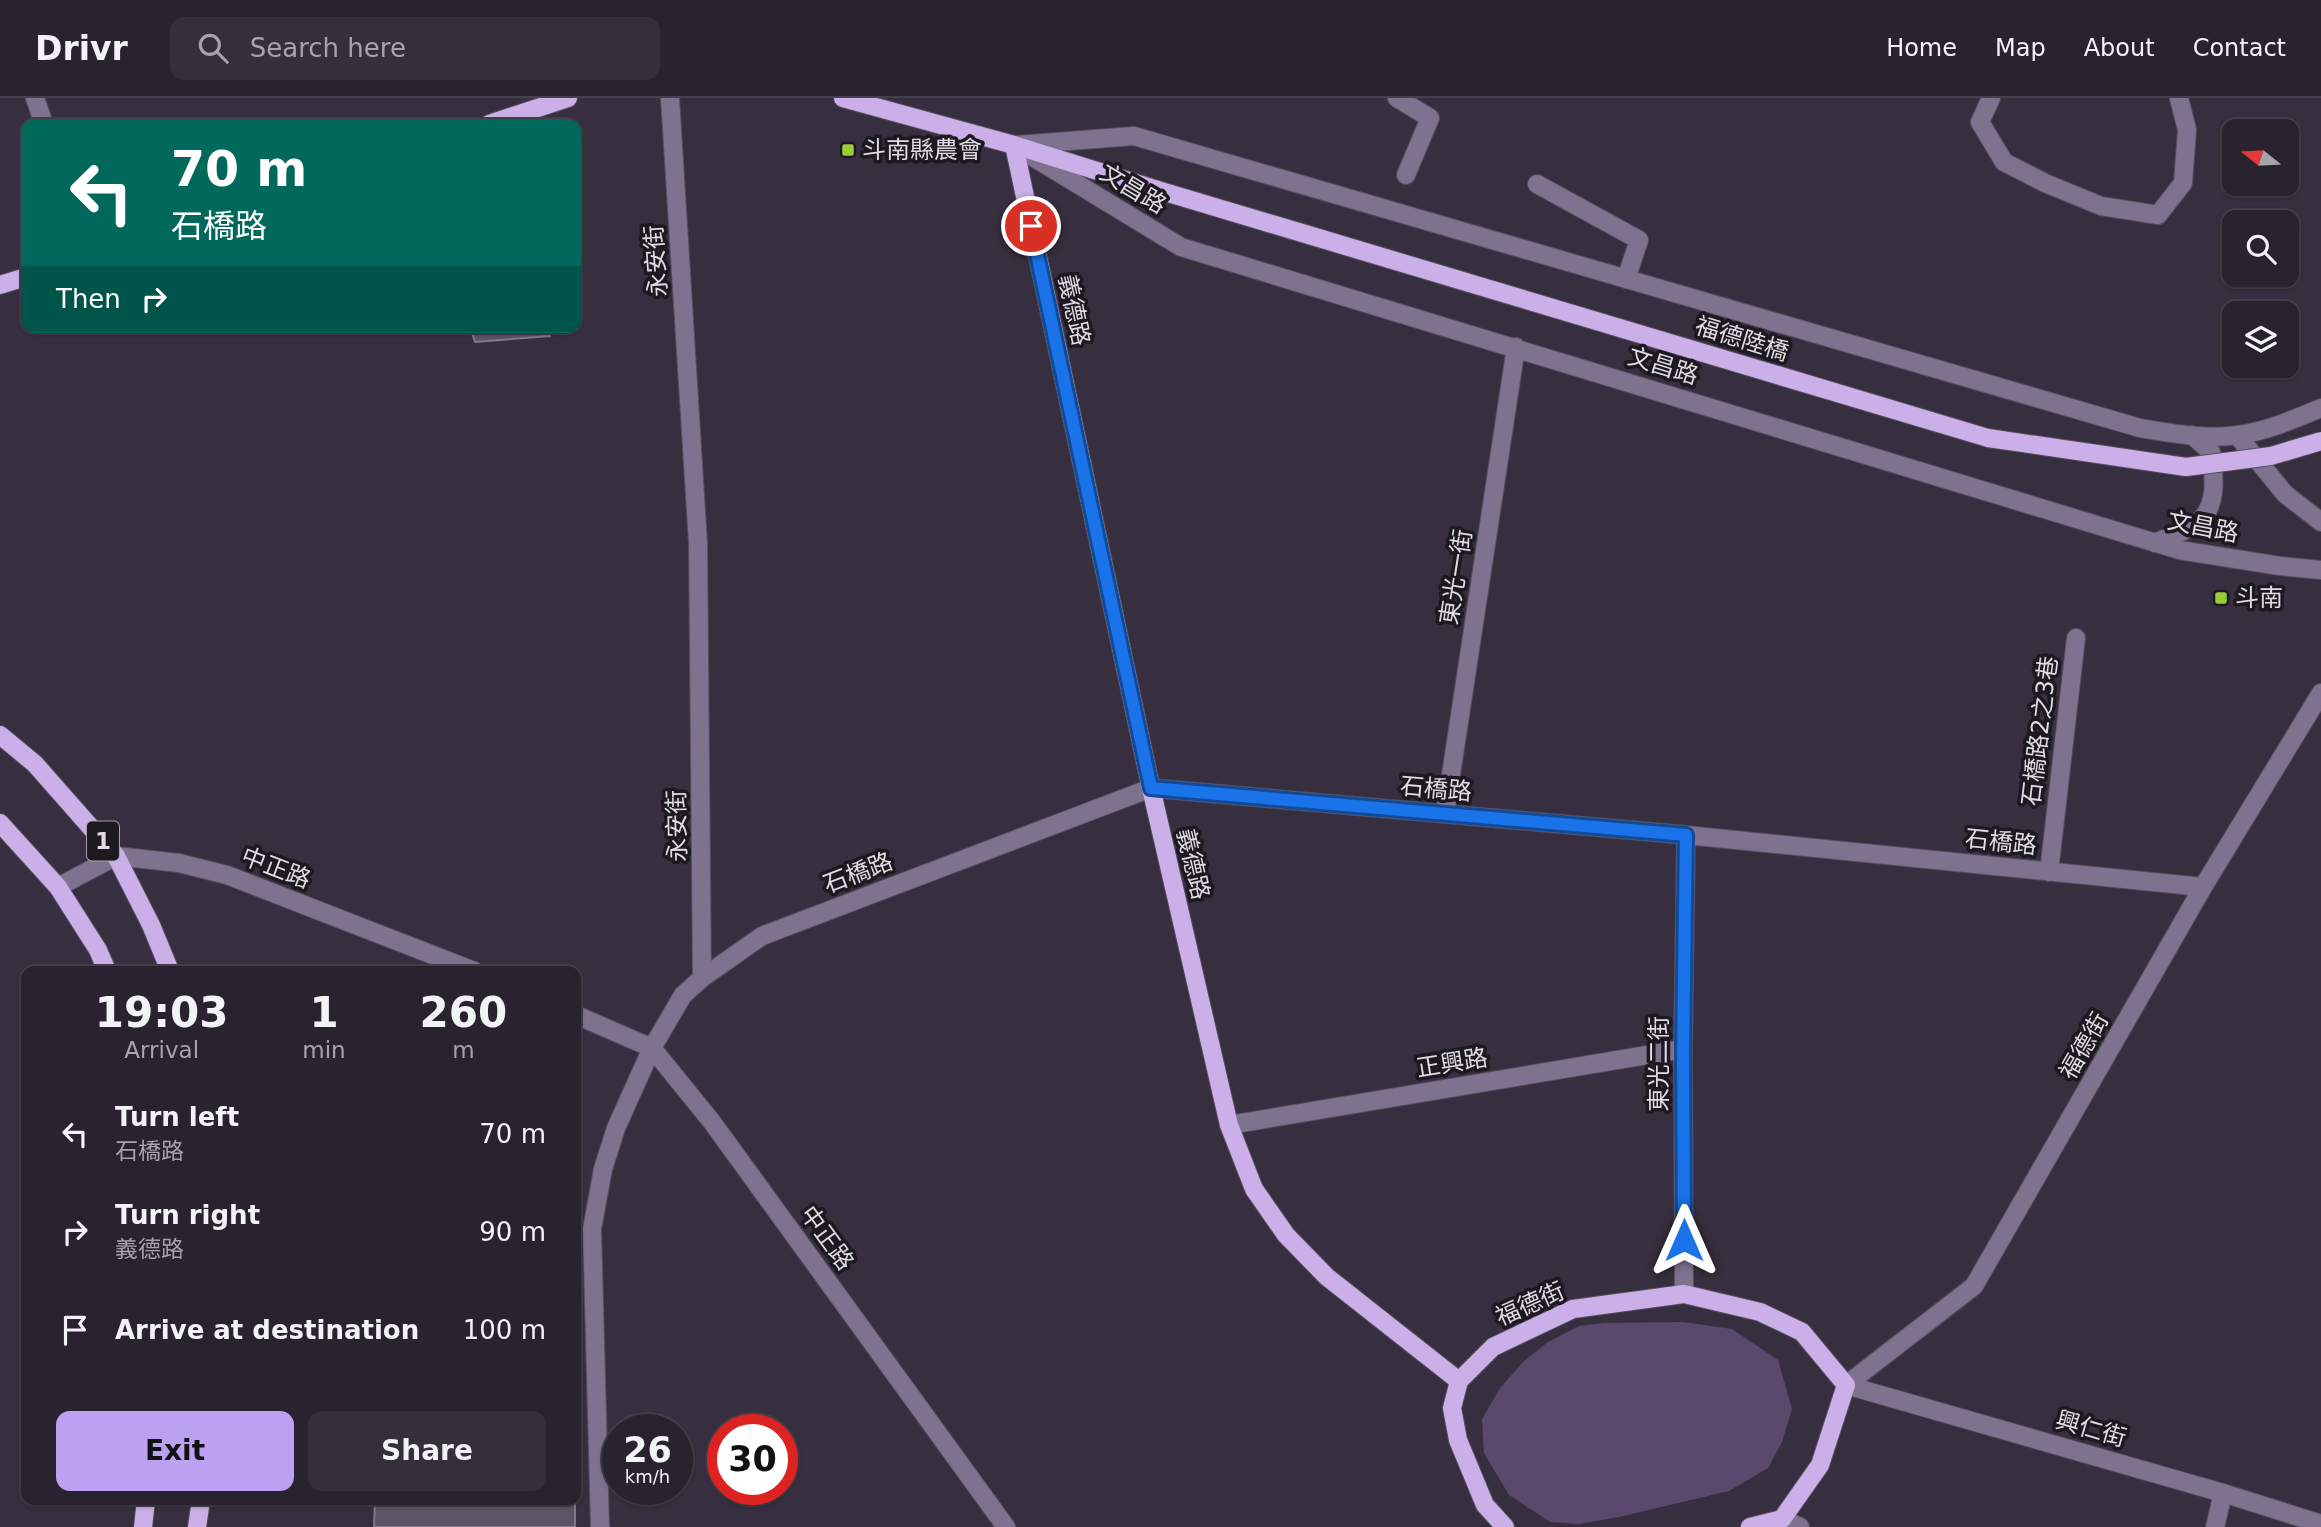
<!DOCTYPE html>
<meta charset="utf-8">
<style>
:root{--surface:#29232f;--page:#352f3b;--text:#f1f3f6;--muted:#a5a4aa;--line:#45404b;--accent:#bca0f2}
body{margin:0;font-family:"DejaVu Sans","Noto Sans TC",sans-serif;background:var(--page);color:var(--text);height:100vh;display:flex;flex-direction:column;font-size:26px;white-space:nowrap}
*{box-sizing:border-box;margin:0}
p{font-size:23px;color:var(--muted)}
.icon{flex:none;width:38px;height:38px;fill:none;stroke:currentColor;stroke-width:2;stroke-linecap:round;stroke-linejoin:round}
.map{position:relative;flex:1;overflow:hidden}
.side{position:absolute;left:21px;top:868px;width:560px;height:539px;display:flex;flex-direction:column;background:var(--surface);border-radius:14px;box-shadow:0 2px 5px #0004,0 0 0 2px var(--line)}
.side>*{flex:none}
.top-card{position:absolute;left:21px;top:21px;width:560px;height:214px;border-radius:14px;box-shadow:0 2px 5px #0004,0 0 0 2px var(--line);background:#00695c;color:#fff;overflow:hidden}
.needle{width:46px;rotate:288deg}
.buttons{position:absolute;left:2222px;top:21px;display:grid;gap:14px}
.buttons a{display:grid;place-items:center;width:77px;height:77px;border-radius:14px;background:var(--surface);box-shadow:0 2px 5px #0004,0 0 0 2px var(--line);font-size:35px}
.speed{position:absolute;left:602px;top:1316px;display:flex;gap:14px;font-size:35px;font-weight:700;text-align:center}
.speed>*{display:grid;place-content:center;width:91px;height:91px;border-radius:50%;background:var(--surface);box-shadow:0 2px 5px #0004,0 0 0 2px var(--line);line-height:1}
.speed small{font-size:18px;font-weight:400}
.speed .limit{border:10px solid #d22;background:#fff;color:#111}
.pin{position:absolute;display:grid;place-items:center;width:60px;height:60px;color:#fff;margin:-30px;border:4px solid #fff;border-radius:50%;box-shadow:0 2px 7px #0007}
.me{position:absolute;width:77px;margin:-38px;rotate:0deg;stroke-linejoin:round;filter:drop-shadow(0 0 5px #0008)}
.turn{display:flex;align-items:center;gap:24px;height:147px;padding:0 35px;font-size:32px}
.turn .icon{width:91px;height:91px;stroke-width:2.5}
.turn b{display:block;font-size:49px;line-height:60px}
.then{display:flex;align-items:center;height:66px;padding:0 35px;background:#0003;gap:14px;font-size:26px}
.eta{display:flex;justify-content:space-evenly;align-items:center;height:119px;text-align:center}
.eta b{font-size:42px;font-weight:700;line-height:49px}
.action{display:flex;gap:14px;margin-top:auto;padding:14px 35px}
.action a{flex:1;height:80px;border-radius:14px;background:var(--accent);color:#111;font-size:28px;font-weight:700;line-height:80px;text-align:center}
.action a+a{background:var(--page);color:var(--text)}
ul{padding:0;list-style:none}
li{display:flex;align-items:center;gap:21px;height:98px;padding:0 35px}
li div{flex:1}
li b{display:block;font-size:26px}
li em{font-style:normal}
header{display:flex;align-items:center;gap:42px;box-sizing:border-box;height:98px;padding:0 35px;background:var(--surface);border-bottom:2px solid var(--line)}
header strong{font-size:33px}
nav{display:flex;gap:38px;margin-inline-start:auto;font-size:24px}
.search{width:490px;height:63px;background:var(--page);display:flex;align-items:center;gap:18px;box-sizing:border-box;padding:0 24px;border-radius:14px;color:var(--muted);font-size:26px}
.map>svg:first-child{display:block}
.green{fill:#5a496c}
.building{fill:#5d5566;stroke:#81798b;stroke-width:2}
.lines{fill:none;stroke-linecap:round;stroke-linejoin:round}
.minor-casing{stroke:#554e5d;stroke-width:20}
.major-casing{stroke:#554e5d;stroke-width:20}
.minor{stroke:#7f728e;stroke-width:18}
.major{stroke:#cbafe8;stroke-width:18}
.major-bridge-casing{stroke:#554e5d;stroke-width:20;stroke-linecap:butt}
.major-bridge{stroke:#cbafe8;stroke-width:18}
.route-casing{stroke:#114b97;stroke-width:18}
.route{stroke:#1a73e8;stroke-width:12}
.poi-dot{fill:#9acb34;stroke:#1c1920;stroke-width:2.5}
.labels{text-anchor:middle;stroke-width:7;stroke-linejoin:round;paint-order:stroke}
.shield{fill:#1c1920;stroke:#a4a0a9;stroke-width:2}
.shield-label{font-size:23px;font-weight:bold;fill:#dfdae4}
.poi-label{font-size:24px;fill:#dfdae4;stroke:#1c1920;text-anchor:start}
.street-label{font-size:24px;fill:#dfdae4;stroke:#1c1920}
</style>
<header>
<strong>Drivr</strong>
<div class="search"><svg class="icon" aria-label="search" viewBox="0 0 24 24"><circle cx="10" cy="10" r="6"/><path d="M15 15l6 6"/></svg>Search here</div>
<nav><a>Home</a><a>Map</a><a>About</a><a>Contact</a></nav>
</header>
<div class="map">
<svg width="2321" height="1429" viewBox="0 0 2321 1429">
<rect width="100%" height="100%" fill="#372f3f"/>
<path class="green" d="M 1683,1224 L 1732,1231 L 1778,1262 L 1792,1311 L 1782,1344 L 1768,1370 L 1729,1393 L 1619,1419 L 1579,1426 L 1550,1424 L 1509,1397 L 1484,1355 L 1482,1321 L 1500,1290 L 1524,1263 L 1548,1244 L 1579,1228 L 1603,1225 Z"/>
<path class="building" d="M 470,229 L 547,229 L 550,238 L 475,244 Z
M 375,1402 L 575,1402 L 575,1429 L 374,1429 Z"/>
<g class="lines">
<defs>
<path id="minor" d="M 35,0 L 44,26
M 1397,0 L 1430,20 L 1406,77
M 1991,0 L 1980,24 L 2004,64 L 2045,85 L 2101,108 L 2158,117 L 2183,85 L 2187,32 L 2179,0
M 1017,47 L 1134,38 L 2140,330 C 2171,335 2206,342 2238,337 C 2267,333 2295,321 2321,310
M 1023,53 L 1181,149 L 2179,452 L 2280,468 L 2321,472
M 1537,86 L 1639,142 L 1626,181
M 2237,337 L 2285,396 L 2321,424
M 2155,445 C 2168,439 2185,434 2196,426 C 2219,409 2214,378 2211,354 L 2192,337
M 1445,716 L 1516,249
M 2049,774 L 2076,540
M 58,789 L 116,758 L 179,765 L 227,777 L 474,873
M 702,880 L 762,838 L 1151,690 L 1686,737 L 2203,789
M 576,917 L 652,950 L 712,1024 L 1006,1429
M 1229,1027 L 1683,951
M 1684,1196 L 1683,951 L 1686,737
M 1846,1287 L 1974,1188 L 2203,789 L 2321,595
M 1846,1287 L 2223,1395 L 2321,1426
M 1782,1421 L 1800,1429
M 600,1429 L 592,1131 L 603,1071 L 616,1030 L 652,950 L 683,897 L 702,880 L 698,445 L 670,0
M 2215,1429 L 2223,1395"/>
<path id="major" d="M 843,0 L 1014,47 L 1158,92
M 489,26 L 568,0
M 1014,47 L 1151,690 L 1229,1027 L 1254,1091 L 1286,1137 L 1327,1179 L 1459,1283
M 0,187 L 26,179
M 0,637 L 35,666 L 116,758 L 151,827 L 170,873
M 0,725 L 58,789 L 98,852 L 107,873
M 143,1429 L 146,1402
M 197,1429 L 201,1402
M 1505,1429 L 1485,1407 L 1458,1342 L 1452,1310 L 1459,1283 L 1493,1249 L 1573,1211 L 1684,1196 L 1760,1214 L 1802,1234 L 1846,1287 L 1820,1367 L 1782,1421 L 1750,1429"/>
</defs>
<use href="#minor" class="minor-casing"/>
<use href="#major" class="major-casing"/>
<use href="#minor" class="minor"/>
<use href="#major" class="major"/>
<defs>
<path id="major-bridge" d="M 1158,92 L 1988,340 L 2186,369 L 2271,358 L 2321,343"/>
</defs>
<use href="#major-bridge" class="major-bridge-casing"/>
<use href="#major-bridge" class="major-bridge"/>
</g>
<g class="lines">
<defs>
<path id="route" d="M 1031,128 L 1151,690 L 1686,737 L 1683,951 L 1684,1142"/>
</defs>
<use href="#route" class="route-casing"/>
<use href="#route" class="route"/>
</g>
<g class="poi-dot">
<rect x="841" y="45" width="14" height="14" rx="3.5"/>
<rect x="2214" y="493" width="14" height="14" rx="3.5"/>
</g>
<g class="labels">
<rect class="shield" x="87" y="723.5" width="32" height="39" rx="5"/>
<g class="shield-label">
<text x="103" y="751">1</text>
</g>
<g class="poi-label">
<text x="862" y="60">斗南縣農會</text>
<text x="2235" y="508">斗南</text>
</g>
<g class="street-label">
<text transform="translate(1133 91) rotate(31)" y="8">文昌路</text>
<text transform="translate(656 163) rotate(-94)" y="8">永安街</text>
<text transform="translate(1074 212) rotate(78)" y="8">義德路</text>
<text transform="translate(1742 241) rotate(17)" y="8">福德陸橋</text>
<text transform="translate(1663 268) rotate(17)" y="8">文昌路</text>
<text transform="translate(2203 429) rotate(11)" y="8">文昌路</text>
<text transform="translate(1456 479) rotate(-81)" y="8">東光一街</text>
<text transform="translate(2040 633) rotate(-83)" y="8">石橋路2之3巷</text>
<text transform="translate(1436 691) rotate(5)" y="8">石橋路</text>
<text transform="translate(677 728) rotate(-91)" y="8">永安街</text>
<text transform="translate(2001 744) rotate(6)" y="8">石橋路</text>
<text transform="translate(1193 766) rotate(77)" y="8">義德路</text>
<text transform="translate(276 770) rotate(21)" y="8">中正路</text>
<text transform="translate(858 775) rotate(-21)" y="8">石橋路</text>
<text transform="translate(2084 948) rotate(-60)" y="8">福德街</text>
<text transform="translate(1452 965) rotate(-9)" y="8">正興路</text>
<text transform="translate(1659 966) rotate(-90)" y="8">東光二街</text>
<text transform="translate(827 1140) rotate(54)" y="8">中正路</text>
<text transform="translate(1530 1206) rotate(-24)" y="8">福德街</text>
<text transform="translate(2091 1331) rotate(16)" y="8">興仁街</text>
</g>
</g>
</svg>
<div class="buttons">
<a><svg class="needle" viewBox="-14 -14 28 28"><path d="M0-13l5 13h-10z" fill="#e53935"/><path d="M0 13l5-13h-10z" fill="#a5a4aa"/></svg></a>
<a><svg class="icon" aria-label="search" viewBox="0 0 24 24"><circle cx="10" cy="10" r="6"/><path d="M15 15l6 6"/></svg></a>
<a><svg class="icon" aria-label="layers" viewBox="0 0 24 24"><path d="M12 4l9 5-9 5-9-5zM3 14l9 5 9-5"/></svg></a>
</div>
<div class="speed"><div>26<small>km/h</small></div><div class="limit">30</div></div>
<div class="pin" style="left:1031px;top:128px;background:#d93025"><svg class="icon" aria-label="arrive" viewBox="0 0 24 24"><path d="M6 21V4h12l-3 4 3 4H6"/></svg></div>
<svg class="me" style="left:1684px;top:1142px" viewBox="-20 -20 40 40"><path d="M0-17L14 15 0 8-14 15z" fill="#1a73e8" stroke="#fff" stroke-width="4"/></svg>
<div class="top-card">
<div class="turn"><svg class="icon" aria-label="left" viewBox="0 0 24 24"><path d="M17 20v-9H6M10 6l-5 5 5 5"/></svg><div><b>70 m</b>石橋路</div></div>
<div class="then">Then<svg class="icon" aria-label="right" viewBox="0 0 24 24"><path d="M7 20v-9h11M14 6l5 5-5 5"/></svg></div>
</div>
<section class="side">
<div class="eta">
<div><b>19:03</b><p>Arrival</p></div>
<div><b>1</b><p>min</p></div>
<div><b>260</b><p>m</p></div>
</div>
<ul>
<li><svg class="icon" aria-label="left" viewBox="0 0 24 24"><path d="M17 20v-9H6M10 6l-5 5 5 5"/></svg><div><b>Turn left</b><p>石橋路</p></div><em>70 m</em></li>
<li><svg class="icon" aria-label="right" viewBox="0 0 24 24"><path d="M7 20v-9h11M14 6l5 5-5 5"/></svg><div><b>Turn right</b><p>義德路</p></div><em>90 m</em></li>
<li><svg class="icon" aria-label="arrive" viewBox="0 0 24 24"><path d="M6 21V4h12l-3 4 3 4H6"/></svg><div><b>Arrive at destination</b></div><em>100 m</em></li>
</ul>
<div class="action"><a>Exit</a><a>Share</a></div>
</section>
</div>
